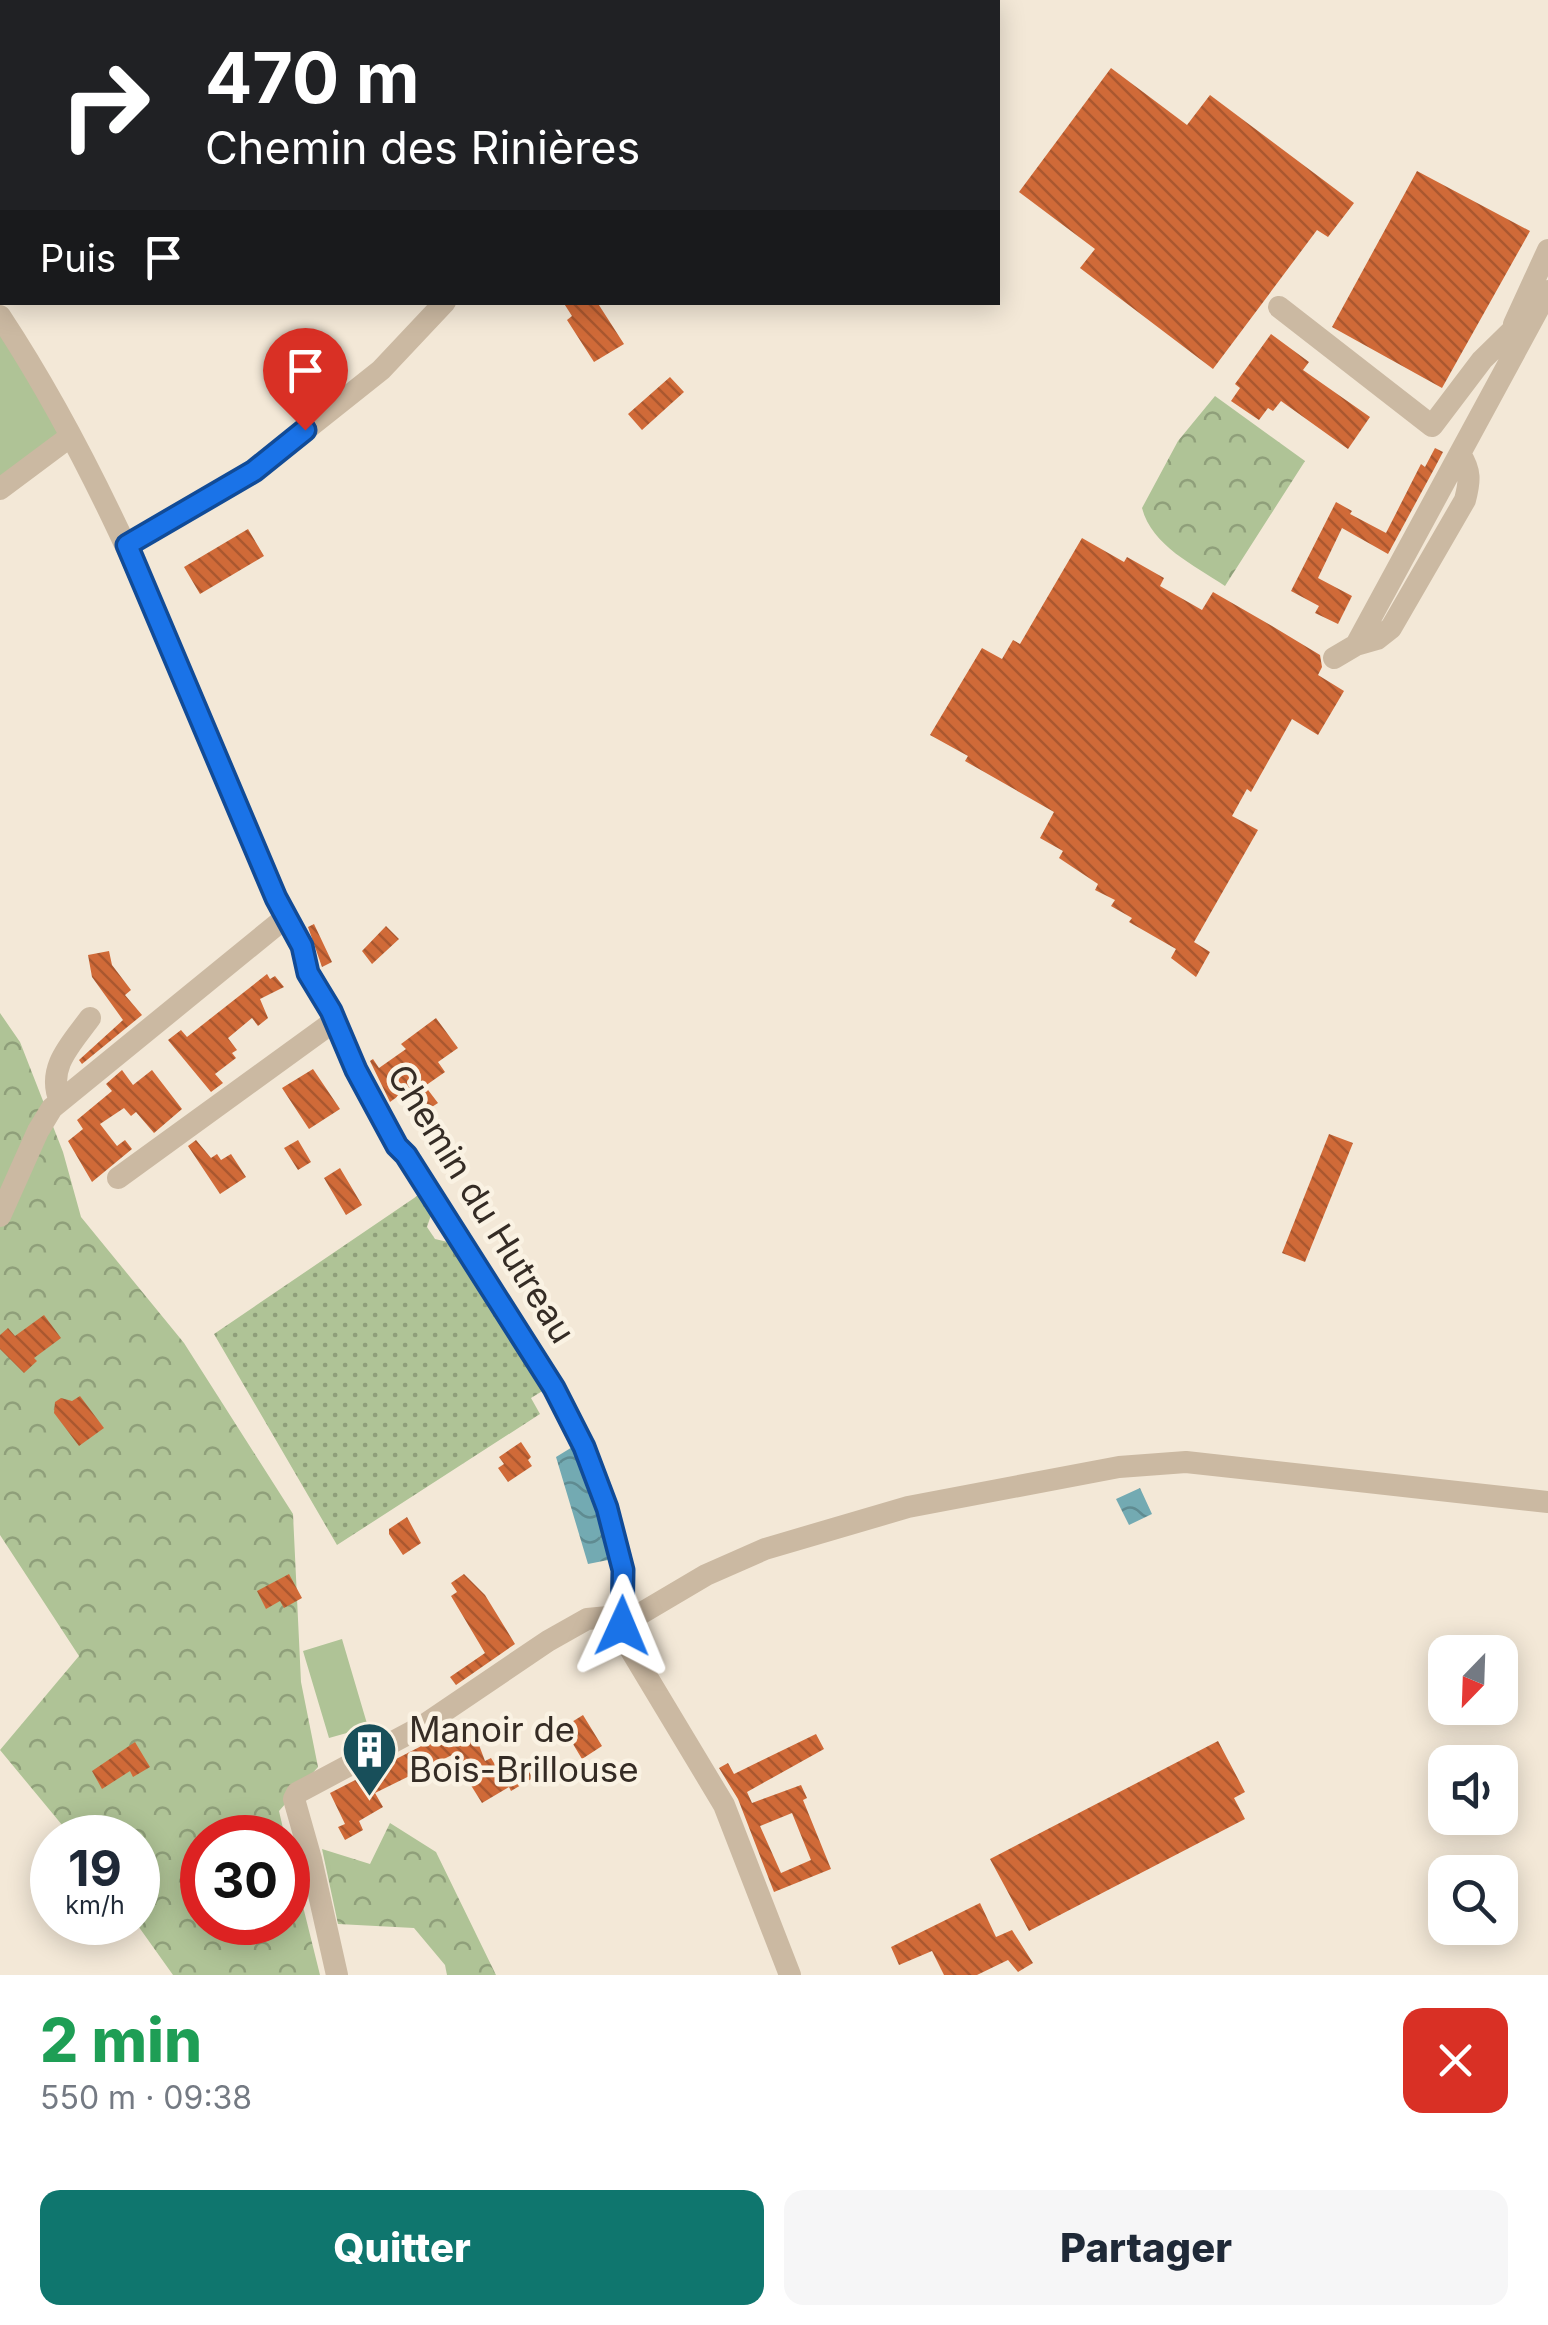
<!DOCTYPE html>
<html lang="fr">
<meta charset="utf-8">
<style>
:root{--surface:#fff;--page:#f6f6f7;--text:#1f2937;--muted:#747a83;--accent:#0f766e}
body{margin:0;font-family:Inter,sans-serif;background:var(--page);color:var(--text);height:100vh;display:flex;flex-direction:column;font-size:38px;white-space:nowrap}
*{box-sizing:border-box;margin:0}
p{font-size:32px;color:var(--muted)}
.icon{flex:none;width:55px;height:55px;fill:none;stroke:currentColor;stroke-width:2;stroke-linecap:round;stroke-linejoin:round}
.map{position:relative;height:1975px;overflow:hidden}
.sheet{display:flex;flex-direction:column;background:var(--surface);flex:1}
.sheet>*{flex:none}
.hud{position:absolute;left:0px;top:0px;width:1000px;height:305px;box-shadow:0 5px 25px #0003;background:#202124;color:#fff;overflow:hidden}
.needle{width:65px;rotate:203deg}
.fabs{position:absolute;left:1428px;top:1635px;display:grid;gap:20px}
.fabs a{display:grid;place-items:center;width:90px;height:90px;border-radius:20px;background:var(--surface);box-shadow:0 5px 25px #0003;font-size:50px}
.speed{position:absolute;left:30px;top:1815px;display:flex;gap:20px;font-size:50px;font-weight:700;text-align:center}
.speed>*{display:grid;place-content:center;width:130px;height:130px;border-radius:50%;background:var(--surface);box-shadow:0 5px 25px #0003;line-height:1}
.speed small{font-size:25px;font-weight:400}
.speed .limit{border:15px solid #d22;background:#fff;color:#111}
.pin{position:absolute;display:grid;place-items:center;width:85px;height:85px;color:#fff;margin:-102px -42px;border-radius:50% 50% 50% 0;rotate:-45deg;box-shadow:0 0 10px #0007}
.pin .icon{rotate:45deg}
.me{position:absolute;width:110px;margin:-55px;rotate:1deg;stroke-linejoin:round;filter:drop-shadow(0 0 8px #0008)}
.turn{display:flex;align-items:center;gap:35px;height:210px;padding:0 40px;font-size:45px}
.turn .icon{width:130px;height:130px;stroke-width:2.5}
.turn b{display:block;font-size:70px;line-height:85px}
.then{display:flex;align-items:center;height:95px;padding:0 40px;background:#0003;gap:20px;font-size:38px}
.round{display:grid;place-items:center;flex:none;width:105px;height:105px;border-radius:20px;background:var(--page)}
.overview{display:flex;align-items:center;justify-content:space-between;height:170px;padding:0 40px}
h1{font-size:60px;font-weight:800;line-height:75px;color:#1e9e55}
.cta{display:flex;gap:20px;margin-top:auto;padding:20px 40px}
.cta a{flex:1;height:115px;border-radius:20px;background:var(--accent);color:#fff;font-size:40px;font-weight:800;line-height:115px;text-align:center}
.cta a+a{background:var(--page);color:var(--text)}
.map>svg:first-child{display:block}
.grass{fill:url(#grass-dots)}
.forest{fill:url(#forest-crowns)}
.park{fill:#afc396}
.water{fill:url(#water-waves)}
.building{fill:url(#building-back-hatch);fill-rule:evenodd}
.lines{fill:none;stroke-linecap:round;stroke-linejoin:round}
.minor{stroke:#cbb9a2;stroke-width:22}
.route-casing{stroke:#114b97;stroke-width:25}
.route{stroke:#1a73e8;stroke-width:18}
.labels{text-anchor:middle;stroke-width:9;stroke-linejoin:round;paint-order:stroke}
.street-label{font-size:35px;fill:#352c25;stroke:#faf2e3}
.poi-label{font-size:35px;fill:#352c25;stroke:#faf2e3;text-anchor:start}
</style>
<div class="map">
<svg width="1548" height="1975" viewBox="0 0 1548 1975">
<defs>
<pattern id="grass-dots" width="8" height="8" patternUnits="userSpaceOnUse" patternTransform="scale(2.5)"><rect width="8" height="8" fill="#afc396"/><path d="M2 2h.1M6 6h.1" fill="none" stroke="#8f9f7a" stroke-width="1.8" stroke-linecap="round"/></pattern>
<pattern id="forest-crowns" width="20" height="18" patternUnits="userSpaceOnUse" patternTransform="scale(2.5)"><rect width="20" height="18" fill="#afc396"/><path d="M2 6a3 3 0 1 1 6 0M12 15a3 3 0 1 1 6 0" fill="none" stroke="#8f9f7a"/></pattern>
<pattern id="water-waves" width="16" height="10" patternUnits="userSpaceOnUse" patternTransform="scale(2.5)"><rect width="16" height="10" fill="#73aab2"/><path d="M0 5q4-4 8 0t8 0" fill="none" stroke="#5f8b91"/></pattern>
<pattern id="building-back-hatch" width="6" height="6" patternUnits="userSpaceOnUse" patternTransform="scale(2.5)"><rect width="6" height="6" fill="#d06a38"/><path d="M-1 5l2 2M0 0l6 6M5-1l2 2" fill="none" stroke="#aa572f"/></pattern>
</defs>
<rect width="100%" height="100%" fill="#f3e8d7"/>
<path class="grass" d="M 420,1194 L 432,1212 L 427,1227 L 435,1239 L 452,1243 L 544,1390 L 531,1398 L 540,1414 L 337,1545 L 214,1334 Z"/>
<path class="forest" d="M 1215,396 L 1305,461 L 1225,586 C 1194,565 1152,546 1142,508 L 1178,441 Z
M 0,1013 L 20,1042 L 63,1152 L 81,1217 L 184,1343 L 293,1514 L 301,1682 L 318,1767 L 279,1811 L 285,1837 L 202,1838 L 202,1922 L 288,1922 L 288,1846 L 320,1975 L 173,1975 L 136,1923 L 138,1838 L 72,1837 L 0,1750 L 79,1656 L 0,1535 Z
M 390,1823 L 436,1852 L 496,1975 L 447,1975 L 445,1965 L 414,1928 L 338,1924 L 322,1849 L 370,1864 Z"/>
<path class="park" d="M 0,331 L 65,436 L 0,483 Z
M 342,1639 L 368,1727 L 329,1738 L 303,1651 Z"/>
<path class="water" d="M 574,1446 L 591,1481 L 613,1559 L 588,1564 L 556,1457 Z
M 1140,1488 L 1152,1514 L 1129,1525 L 1116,1499 Z"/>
<path class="building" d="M 1111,68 L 1187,125 L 1210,95 L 1354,203 L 1328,237 L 1317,230 L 1213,369 L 1080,268 L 1095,249 L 1019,192 Z
M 1417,171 L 1530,231 L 1442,388 L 1332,327 Z
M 563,302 L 597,302 L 624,344 L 594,362 L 567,320 L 572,316 Z
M 1271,334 L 1309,362 L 1303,370 L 1370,417 L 1348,449 L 1281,401 L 1273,411 L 1268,408 L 1259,420 L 1231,401 L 1240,388 L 1235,384 Z
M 670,377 L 684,392 L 642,430 L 628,414 Z
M 1435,448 L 1443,452 L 1433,471 L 1426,467 L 1433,471 L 1388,554 L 1342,528 L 1318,578 L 1352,596 L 1338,624 L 1315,613 L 1319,606 L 1291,591 L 1336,502 L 1352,511 L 1350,514 L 1386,533 L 1421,464 L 1425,467 Z
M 248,529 L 264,556 L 200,594 L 184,567 Z
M 1082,538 L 1124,562 L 1127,557 L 1164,578 L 1160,586 L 1202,610 L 1213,592 L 1272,626 L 1320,655 L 1322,667 L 1318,675 L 1344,691 L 1318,735 L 1292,719 L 1251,792 L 1247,789 L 1232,816 L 1258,830 L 1194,942 L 1210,952 L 1196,977 L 1171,958 L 1176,949 L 1129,922 L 1132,918 L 1111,906 L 1115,900 L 1095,890 L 1098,884 L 1059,858 L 1063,851 L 1040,838 L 1054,812 L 965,761 L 968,756 L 930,735 L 982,648 L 1002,659 L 1013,640 L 1020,644 Z
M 314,924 L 332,962 L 322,967 L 308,927 Z
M 386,926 L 399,939 L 372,964 L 362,951 Z
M 109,951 L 112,965 L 131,990 L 125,995 L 142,1015 L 82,1064 L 79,1060 L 123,1020 L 92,977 L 88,955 Z
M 267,974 L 270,979 L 275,976 L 284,987 L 260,999 L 268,1018 L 258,1026 L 252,1018 L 228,1038 L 237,1050 L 232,1053 L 236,1058 L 215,1074 L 223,1083 L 211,1092 L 168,1040 L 181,1030 L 187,1037 Z
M 436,1018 L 458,1048 L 438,1062 L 445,1072 L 425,1086 L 438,1103 L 421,1114 L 412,1101 L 409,1104 L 401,1094 L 390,1102 L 370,1061 L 373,1059 L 379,1068 L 406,1049 L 401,1044 Z
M 313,1069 L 340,1109 L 309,1129 L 282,1088 Z
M 122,1070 L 133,1085 L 152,1070 L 182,1109 L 154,1133 L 136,1112 L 131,1116 L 124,1108 L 100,1124 L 117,1146 L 125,1140 L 132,1149 L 92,1182 L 68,1141 L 83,1129 L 77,1120 L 112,1091 L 106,1084 Z
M 1329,1134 L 1353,1143 L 1305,1262 L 1282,1253 Z
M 196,1140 L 211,1158 L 217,1154 L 221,1160 L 231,1154 L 246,1177 L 220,1194 L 188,1146 Z
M 298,1140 L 311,1162 L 298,1170 L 284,1148 Z
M 340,1168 L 362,1205 L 346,1215 L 324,1178 Z
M 44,1315 L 61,1338 L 34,1358 L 37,1361 L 24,1373 L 0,1349 L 0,1335 L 8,1328 L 15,1336 Z
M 80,1396 L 104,1428 L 79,1446 L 54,1413 L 55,1402 L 61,1398 L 72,1401 Z
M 521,1442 L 531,1457 L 528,1460 L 532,1466 L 508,1482 L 498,1468 L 504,1464 L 499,1457 Z
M 407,1517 L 421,1543 L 403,1555 L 389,1534 L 389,1529 Z
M 289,1574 L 302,1598 L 284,1608 L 280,1601 L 266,1609 L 257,1591 Z
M 464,1574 L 485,1595 L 515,1644 L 456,1685 L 450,1677 L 485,1653 L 451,1596 L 457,1592 L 451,1583 Z
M 583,1715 L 602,1746 L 582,1759 L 573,1744 L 577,1741 L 567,1725 Z
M 470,1721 L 485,1761 L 491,1758 L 500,1773 L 521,1760 L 533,1778 L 511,1791 L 509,1787 L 482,1803 L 452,1755 L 375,1793 L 383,1807 L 359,1821 L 363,1830 L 345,1840 L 338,1827 L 345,1824 L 330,1793 Z
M 816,1734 L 824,1749 L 747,1792 L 752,1803 L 801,1785 L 807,1798 L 803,1800 L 831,1869 L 774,1892 L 738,1799 L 719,1768 L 728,1763 L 734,1774 ZM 792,1813 L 811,1860 L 781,1873 L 760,1826 Z
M 1218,1741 L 1245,1792 L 1234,1798 L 1245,1819 L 1029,1931 L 990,1859 Z
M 135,1742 L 150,1767 L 133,1777 L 130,1771 L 102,1789 L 92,1771 Z
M 980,1903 L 996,1937 L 1012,1930 L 1033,1963 L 1018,1972 L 1008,1960 L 977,1975 L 944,1975 L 932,1951 L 899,1965 L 891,1947 Z"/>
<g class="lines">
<path class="minor" d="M 544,0 L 546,2
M 722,2 L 724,0
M 1279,307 L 1432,426 L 1482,360 L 1530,313
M 0,316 C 119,496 190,701 276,898 L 301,946 L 308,973 L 331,1011 L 357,1070 L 392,1138 L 406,1155 L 555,1389 L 585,1447 L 607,1507 L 623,1569 L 622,1626 L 626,1642 L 724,1805 L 790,1975
M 1514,324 L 1548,250
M 0,489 L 71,436
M 127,545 L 254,471 L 381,370 L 445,302
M 1356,645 L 1377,639 L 1391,628 L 1465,500 C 1470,481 1471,471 1460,454
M 1334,658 L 1356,645 L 1548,291
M 60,1101 C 46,1068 71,1044 90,1018
M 118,1178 L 333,1022
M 0,1216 L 38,1131 L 52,1108 L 285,918
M 337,1975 L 311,1859 L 294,1799 L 297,1793 L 421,1727 L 548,1641 L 587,1619 L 640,1614 L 706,1575 L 765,1549 L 908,1507 L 1119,1467 L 1186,1462 L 1548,1502"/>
</g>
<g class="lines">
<defs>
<path id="route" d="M 305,430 L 254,471 L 127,545 L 276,898 L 302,946 L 308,973 L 331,1011 L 356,1070 L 397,1146 L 406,1155 L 554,1388 L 584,1447 L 607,1508 L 623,1570 L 622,1626"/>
</defs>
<use href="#route" class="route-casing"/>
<use href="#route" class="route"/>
</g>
<defs>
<symbol id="building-pin" viewBox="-11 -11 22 30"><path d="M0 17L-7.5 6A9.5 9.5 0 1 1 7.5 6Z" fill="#184f5a" stroke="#faf2e3"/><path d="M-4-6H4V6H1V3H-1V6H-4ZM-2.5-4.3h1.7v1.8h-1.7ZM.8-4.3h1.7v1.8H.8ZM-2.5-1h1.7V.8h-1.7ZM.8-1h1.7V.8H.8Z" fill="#fff"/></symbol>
</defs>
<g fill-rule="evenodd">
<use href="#building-pin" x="338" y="1718" width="63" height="86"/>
</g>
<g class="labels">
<g class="street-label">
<text transform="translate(481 1204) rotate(58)" y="12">Chemin du Hutreau</text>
</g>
<g class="poi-label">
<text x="409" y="1742">Manoir de<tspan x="409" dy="40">Bois-Brillouse</tspan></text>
</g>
</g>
</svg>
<div class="fabs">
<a><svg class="needle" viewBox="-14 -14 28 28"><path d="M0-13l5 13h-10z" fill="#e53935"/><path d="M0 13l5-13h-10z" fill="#747a83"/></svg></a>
<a><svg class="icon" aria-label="sound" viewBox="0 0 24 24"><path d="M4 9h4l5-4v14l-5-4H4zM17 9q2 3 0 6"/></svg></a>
<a><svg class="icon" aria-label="search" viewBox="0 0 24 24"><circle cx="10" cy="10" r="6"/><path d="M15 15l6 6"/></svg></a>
</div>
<div class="speed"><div>19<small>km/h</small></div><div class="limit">30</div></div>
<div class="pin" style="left:305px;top:430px;background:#d93025"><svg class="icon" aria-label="arrive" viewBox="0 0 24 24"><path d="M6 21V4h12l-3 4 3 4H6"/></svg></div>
<svg class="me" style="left:622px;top:1626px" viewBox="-20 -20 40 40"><path d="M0-17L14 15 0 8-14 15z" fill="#1a73e8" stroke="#fff" stroke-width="4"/></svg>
<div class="hud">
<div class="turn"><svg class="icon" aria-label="right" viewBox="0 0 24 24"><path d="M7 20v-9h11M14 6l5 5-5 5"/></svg><div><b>470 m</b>Chemin des Rinières</div></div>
<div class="then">Puis<svg class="icon" aria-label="arrive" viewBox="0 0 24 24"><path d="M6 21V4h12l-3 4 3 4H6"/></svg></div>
</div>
</div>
<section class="sheet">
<div class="overview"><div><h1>2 min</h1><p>550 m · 09:38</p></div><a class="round" style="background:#d93025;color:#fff"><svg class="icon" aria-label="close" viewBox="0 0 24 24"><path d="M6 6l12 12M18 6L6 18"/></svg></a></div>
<div class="cta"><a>Quitter</a><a>Partager</a></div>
</section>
